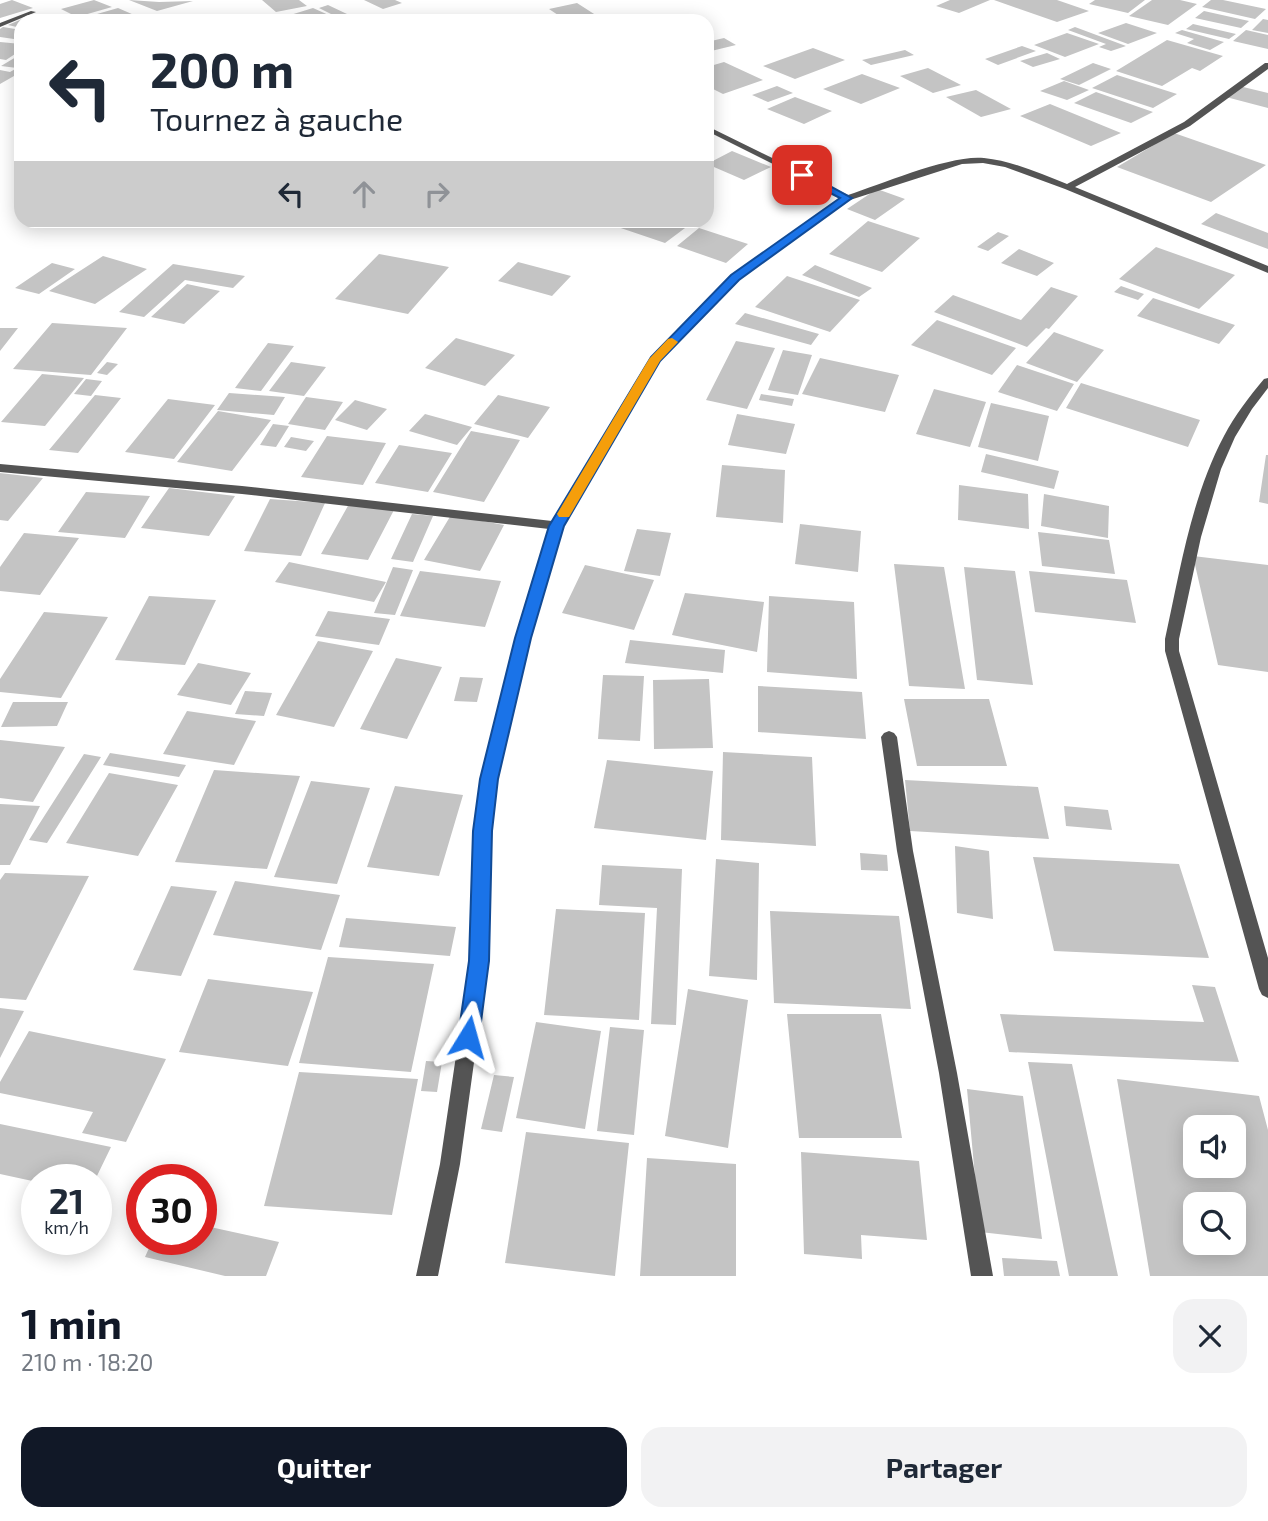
<!DOCTYPE html>
<html lang="fr">
<meta charset="utf-8">
<style>
:root{--surface:#fff;--page:#f2f2f3;--text:#1f2937;--muted:#747a83;--accent:#111827}
body{margin:0;font-family:"Exo 2",sans-serif;background:var(--page);color:var(--text);height:100vh;display:flex;flex-direction:column;font-size:26px;white-space:nowrap}
*{box-sizing:border-box;margin:0}
p{font-size:23px;color:var(--muted)}
.icon{flex:none;width:38px;height:38px;fill:none;stroke:currentColor;stroke-width:2;stroke-linecap:round;stroke-linejoin:round}
.map{position:relative;height:1276px;overflow:hidden}
.sheet{display:flex;flex-direction:column;background:var(--surface);flex:1}
.sheet>*{flex:none}
.top-card{position:absolute;left:14px;top:14px;width:700px;height:214px;border-radius:21px;box-shadow:0 4px 18px #0003;background:#fff;color:var(--text);overflow:hidden}
.fabs{position:absolute;left:1183px;top:1115px;display:grid;gap:14px}
.fabs a{display:grid;place-items:center;width:63px;height:63px;border-radius:14px;background:var(--surface);box-shadow:0 4px 18px #0003;font-size:35px}
.speed{position:absolute;left:21px;top:1164px;display:flex;gap:14px;font-size:35px;font-weight:700;text-align:center}
.speed>*{display:grid;place-content:center;width:91px;height:91px;border-radius:50%;background:var(--surface);box-shadow:0 4px 18px #0003;line-height:1}
.speed small{font-size:18px;font-weight:400}
.speed .limit{border:10px solid #d22;background:#fff;color:#111}
.pin{position:absolute;display:grid;place-items:center;width:60px;height:60px;color:#fff;margin:-30px;border-radius:14px;box-shadow:0 4px 10px #0006}
.me{position:absolute;width:77px;margin:-38px;rotate:8deg;stroke-linejoin:round;filter:drop-shadow(0 0 5px #0008)}
.turn{display:flex;align-items:center;gap:24px;height:147px;padding:0 21px;font-size:32px}
.turn .icon{width:91px;height:91px;stroke-width:2.5}
.turn b{display:block;font-size:49px;line-height:60px}
.lanes{display:flex;align-items:center;height:66px;padding:0 21px;background:#0003;justify-content:center;gap:35px;direction:ltr}
.lanes .off{opacity:.35}
.round{display:grid;place-items:center;flex:none;width:74px;height:74px;border-radius:21px;background:var(--page)}
.headline{display:flex;align-items:center;justify-content:space-between;height:119px;padding:0 21px}
h1{font-size:42px;font-weight:700;line-height:52px;color:var(--accent)}
.primary-button{display:flex;gap:14px;margin-top:auto;padding:14px 21px}
.primary-button a{flex:1;height:80px;border-radius:21px;background:var(--accent);color:#fff;font-size:28px;font-weight:700;line-height:80px;text-align:center}
.primary-button a+a{background:var(--page);color:var(--text)}
.map>svg:first-child{display:block}
.building{fill:#c4c4c4;fill-rule:evenodd}
.lines{fill:none;stroke-linecap:round;stroke-linejoin:round}
.minor{fill:#545454;fill-rule:evenodd}
.route{fill:#1a73e8;stroke:#114b97;stroke-width:2}
.slow{fill:#f59e0b}
</style>
<div class="map">
<svg width="1268" height="1276" viewBox="0 0 1268 1276">
<rect width="100%" height="100%" fill="#fff"/>
<path class="building" d="M 12,0 L 33,8 L 0,18 L 0,4 Z
M 94,0 L 112,7 L 77,17 L 61,9 Z
M 129,0 L 159,2 L 193,1 L 157,11 Z
M 262,0 L 299,0 L 307,6 L 276,12 Z
M 364,0 L 395,0 L 402,3 L 383,9 Z
M 950,0 L 990,0 L 959,13 L 936,6 Z
M 994,0 L 1057,0 L 1089,11 L 1057,22 Z
M 1095,0 L 1145,0 L 1128,13 L 1089,4 Z
M 1152,0 L 1180,0 L 1197,4 L 1168,25 L 1129,16 Z
M 1211,0 L 1223,0 L 1266,9 L 1255,19 L 1202,7 Z
M 577,3 L 605,21 L 567,21 L 549,9 Z
M 328,5 L 347,14 L 337,17 L 319,8 Z
M 118,8 L 141,18 L 132,21 L 89,21 L 83,18 Z
M 313,8 L 333,17 L 321,21 L 298,21 L 287,16 Z
M 1204,11 L 1249,21 L 1241,28 L 1195,18 Z
M 29,16 L 49,21 L 21,21 L 21,28 L 8,25 Z
M 1263,19 L 1268,20 L 1268,33 L 1252,30 Z
M 1126,23 L 1157,33 L 1128,44 L 1098,33 Z
M 1193,24 L 1236,34 L 1229,39 L 1186,29 Z
M 3,27 L 21,30 L 21,40 L 0,37 L 0,29 Z
M 1075,27 L 1126,46 L 1111,51 L 1099,47 L 1106,44 L 1068,30 Z
M 1182,30 L 1224,42 L 1210,50 L 1187,43 L 1194,39 L 1175,33 Z
M 1246,30 L 1268,35 L 1268,49 L 1233,41 Z
M 1067,33 L 1099,44 L 1065,57 L 1034,45 Z
M 724,38 L 736,45 L 707,52 L 707,42 Z
M 1167,40 L 1223,56 L 1200,71 L 1192,68 L 1162,86 L 1116,71 Z
M 0,42 L 21,44 L 21,50 L 6,60 L 0,59 Z
M 1022,46 L 1036,51 L 998,65 L 985,59 Z
M 813,48 L 845,60 L 795,79 L 763,66 Z
M 905,50 L 914,55 L 871,65 L 862,60 Z
M 1047,53 L 1060,59 L 1033,67 L 1020,61 Z
M 21,54 L 21,72 L 0,84 L 0,70 L 10,72 L 17,68 L 1,66 Z
M 724,62 L 763,80 L 723,94 L 707,86 L 707,67 Z
M 1093,63 L 1111,69 L 1079,85 L 1060,79 Z
M 928,68 L 961,85 L 933,93 L 900,76 Z
M 862,74 L 900,88 L 861,104 L 823,89 Z
M 1117,75 L 1177,94 L 1153,108 L 1092,88 Z
M 1064,81 L 1089,90 L 1067,100 L 1040,91 Z
M 777,86 L 793,93 L 768,102 L 752,95 Z
M 1239,86 L 1268,93 L 1268,108 L 1226,97 Z
M 976,90 L 1011,109 L 981,117 L 946,97 Z
M 1096,92 L 1153,112 L 1131,123 L 1074,103 Z
M 795,97 L 832,111 L 804,124 L 767,109 Z
M 1050,104 L 1121,133 L 1091,146 L 1020,116 Z
M 1174,133 L 1266,165 L 1211,202 L 1117,167 Z
M 732,151 L 771,167 L 744,180 L 707,164 Z
M 877,189 L 905,199 L 875,220 L 847,209 Z
M 1216,213 L 1268,233 L 1268,249 L 1201,224 Z
M 610,220 L 662,220 L 685,228 L 665,243 L 606,223 Z
M 868,221 L 920,238 L 882,272 L 829,254 Z
M 699,228 L 748,244 L 726,263 L 677,246 Z
M 998,232 L 1009,236 L 988,251 L 977,247 Z
M 1156,247 L 1235,275 L 1199,309 L 1119,279 Z
M 1019,249 L 1054,263 L 1037,276 L 1001,263 Z
M 379,254 L 449,267 L 408,314 L 335,299 Z
M 103,256 L 147,269 L 95,304 L 49,291 Z
M 518,262 L 571,276 L 552,296 L 498,281 Z
M 52,263 L 75,269 L 39,294 L 15,288 Z
M 173,264 L 245,276 L 233,288 L 185,280 L 144,317 L 119,312 Z
M 815,265 L 872,288 L 859,297 L 802,275 Z
M 787,276 L 860,300 L 830,332 L 755,307 Z
M 187,284 L 220,291 L 184,324 L 151,317 Z
M 1121,286 L 1144,294 L 1138,300 L 1114,292 Z
M 1051,287 L 1078,296 L 1049,329 L 1046,328 L 1027,347 L 934,312 L 953,295 L 1021,320 Z
M 1153,298 L 1235,325 L 1219,344 L 1137,316 Z
M 745,313 L 819,334 L 811,345 L 735,324 Z
M 937,320 L 1016,348 L 992,375 L 911,345 Z
M 52,323 L 127,328 L 91,375 L 13,369 Z
M 0,328 L 18,328 L 0,351 Z
M 1054,332 L 1104,350 L 1077,382 L 1026,363 Z
M 456,338 L 515,355 L 485,386 L 425,368 Z
M 736,341 L 775,348 L 747,409 L 706,400 Z
M 268,343 L 294,346 L 261,391 L 235,388 Z
M 783,350 L 812,355 L 798,395 L 768,390 Z
M 820,358 L 899,375 L 885,412 L 802,394 Z
M 107,362 L 118,364 L 107,375 L 97,373 Z
M 291,362 L 326,367 L 304,396 L 269,391 Z
M 1017,365 L 1074,384 L 1057,411 L 998,392 Z
M 42,374 L 84,378 L 45,426 L 1,422 Z
M 86,379 L 102,381 L 91,396 L 74,394 Z
M 1081,383 L 1200,420 L 1188,447 L 1066,408 Z
M 934,389 L 986,402 L 970,447 L 916,434 Z
M 229,393 L 285,397 L 274,415 L 217,410 Z
M 761,394 L 794,399 L 792,406 L 759,400 Z
M 95,395 L 121,398 L 78,453 L 49,450 Z
M 498,395 L 550,407 L 528,438 L 474,424 Z
M 306,397 L 343,402 L 325,430 L 288,424 Z
M 168,399 L 215,405 L 174,459 L 125,452 Z
M 355,400 L 387,409 L 367,430 L 335,420 Z
M 991,403 L 1049,416 L 1038,461 L 978,447 Z
M 218,411 L 271,420 L 232,471 L 177,462 Z
M 425,414 L 472,427 L 457,445 L 409,431 Z
M 737,414 L 795,424 L 786,454 L 728,445 Z
M 273,424 L 289,426 L 276,447 L 260,445 Z
M 471,431 L 520,440 L 484,502 L 433,492 Z
M 327,436 L 386,443 L 363,485 L 301,477 Z
M 291,437 L 314,441 L 306,451 L 284,447 Z
M 399,445 L 452,453 L 428,492 L 375,483 Z
M 986,454 L 1059,471 L 1054,489 L 981,472 Z
M 1266,455 L 1268,455 L 1268,504 L 1259,502 Z
M 722,465 L 785,470 L 783,523 L 716,517 Z
M 0,473 L 43,478 L 8,521 L 0,520 Z
M 959,485 L 1028,494 L 1029,529 L 958,520 Z
M 169,488 L 235,496 L 209,536 L 141,528 Z
M 86,492 L 150,496 L 125,538 L 58,532 Z
M 1044,494 L 1109,506 L 1108,538 L 1041,526 Z
M 270,499 L 325,503 L 301,556 L 244,551 Z
M 349,504 L 394,510 L 368,560 L 321,554 Z
M 412,514 L 433,516 L 413,562 L 391,559 Z
M 451,515 L 504,525 L 480,571 L 424,560 Z
M 800,524 L 861,531 L 858,572 L 795,564 Z
M 637,529 L 671,533 L 660,576 L 624,571 Z
M 1038,532 L 1109,540 L 1115,574 L 1042,566 Z
M 24,533 L 79,538 L 40,595 L 0,591 L 0,567 Z
M 1193,556 L 1268,565 L 1268,672 L 1218,665 Z
M 289,562 L 386,582 L 374,602 L 275,582 Z
M 894,564 L 944,567 L 965,689 L 909,686 Z
M 585,565 L 654,580 L 634,630 L 562,613 Z
M 393,567 L 413,570 L 395,615 L 374,613 Z
M 964,567 L 1015,571 L 1033,685 L 977,680 Z
M 420,571 L 501,581 L 485,627 L 400,616 Z
M 1029,571 L 1127,580 L 1136,623 L 1035,612 Z
M 685,593 L 764,602 L 757,652 L 672,635 Z
M 149,596 L 216,600 L 185,665 L 115,660 Z
M 769,596 L 854,602 L 857,679 L 767,672 Z
M 328,611 L 390,619 L 379,645 L 315,636 Z
M 44,612 L 108,617 L 61,698 L 0,692 L 0,679 Z
M 630,640 L 725,650 L 723,673 L 625,663 Z
M 318,641 L 373,651 L 334,727 L 276,715 Z
M 396,658 L 442,667 L 407,739 L 360,729 Z
M 198,663 L 251,673 L 231,705 L 177,695 Z
M 603,675 L 644,676 L 640,741 L 598,739 Z
M 460,677 L 483,678 L 477,702 L 454,701 Z
M 709,679 L 713,748 L 654,749 L 653,680 Z
M 758,686 L 862,692 L 866,739 L 758,732 Z
M 245,691 L 272,693 L 264,716 L 235,714 Z
M 904,699 L 989,699 L 1007,766 L 917,766 Z
M 13,702 L 68,702 L 57,726 L 1,727 Z
M 187,711 L 256,721 L 234,765 L 163,754 Z
M 0,740 L 65,747 L 33,802 L 0,798 Z
M 723,752 L 812,757 L 816,846 L 721,840 Z
M 110,753 L 186,765 L 179,777 L 103,765 Z
M 84,754 L 101,757 L 47,843 L 29,840 Z
M 607,760 L 713,771 L 706,840 L 594,828 Z
M 214,770 L 300,776 L 267,869 L 175,862 Z
M 109,773 L 178,785 L 138,856 L 66,843 Z
M 905,780 L 1038,787 L 1049,839 L 910,831 Z
M 311,781 L 370,788 L 337,884 L 274,877 Z
M 395,786 L 463,795 L 439,876 L 367,867 Z
M 0,804 L 40,806 L 10,865 L 0,865 Z
M 1064,806 L 1108,810 L 1112,830 L 1066,826 Z
M 955,846 L 989,851 L 993,919 L 957,913 Z
M 860,853 L 887,855 L 888,871 L 861,870 Z
M 1033,857 L 1179,864 L 1209,958 L 1054,951 Z
M 716,859 L 759,863 L 757,980 L 709,976 Z
M 602,865 L 682,869 L 676,1025 L 651,1024 L 657,908 L 599,905 Z
M 5,873 L 89,876 L 26,1000 L 0,998 L 0,880 Z
M 235,881 L 340,895 L 321,950 L 213,935 Z
M 171,886 L 217,891 L 181,976 L 133,970 Z
M 556,909 L 645,913 L 639,1020 L 544,1015 Z
M 770,911 L 899,916 L 911,1009 L 774,1003 Z
M 346,918 L 456,927 L 450,956 L 339,947 Z
M 328,957 L 434,964 L 411,1072 L 299,1063 Z
M 208,979 L 313,992 L 288,1066 L 179,1052 Z
M 1192,985 L 1215,987 L 1239,1062 L 1009,1052 L 1000,1014 L 1204,1022 Z
M 688,989 L 748,1000 L 728,1148 L 665,1136 Z
M 0,1008 L 24,1011 L 0,1058 Z
M 787,1014 L 881,1014 L 902,1138 L 799,1138 Z
M 536,1022 L 601,1031 L 585,1129 L 516,1118 Z
M 610,1027 L 644,1030 L 634,1135 L 597,1131 Z
M 29,1031 L 166,1059 L 126,1142 L 82,1133 L 93,1112 L 0,1093 L 0,1082 Z
M 426,1061 L 442,1062 L 437,1092 L 421,1091 Z
M 1028,1062 L 1072,1064 L 1118,1276 L 1069,1276 Z
M 299,1072 L 418,1079 L 392,1215 L 264,1206 Z
M 494,1075 L 514,1077 L 502,1132 L 481,1129 Z
M 1117,1079 L 1259,1096 L 1268,1130 L 1268,1276 L 1150,1276 ZM 1195,1127 L 1234,1127 L 1234,1166 L 1195,1166 ZM 1195,1204 L 1234,1204 L 1234,1242 L 1195,1242 Z
M 967,1089 L 1023,1096 L 1042,1239 L 980,1232 Z
M 0,1124 L 111,1147 L 95,1180 L 37,1180 L 37,1182 L 0,1174 Z
M 526,1132 L 629,1143 L 615,1276 L 505,1263 Z
M 801,1152 L 919,1161 L 927,1240 L 861,1235 L 862,1259 L 804,1254 Z
M 647,1158 L 736,1164 L 736,1276 L 640,1276 Z
M 201,1225 L 279,1242 L 266,1276 L 225,1276 L 145,1257 L 153,1239 L 201,1239 Z
M 1002,1258 L 1057,1261 L 1060,1276 L 1004,1276 Z"/>
<g class="lines">
<path class="minor" d="M 31,11 L 36,12 L 0,27 L 0,23 Z
M 1265,63 L 1268,63 L 1268,69 L 1190,126 L 1075,187 L 1268,266 L 1268,273 L 1065,189 L 1005,167 L 983,163 L 962,164 L 850,200 L 738,279 L 659,361 L 562,526 L 530,638 L 497,779 L 491,831 L 488,961 L 460,1164 L 438,1276 L 416,1276 L 440,1164 L 470,961 L 475,831 L 481,779 L 516,638 L 549,529 L 242,494 L 0,472 L 0,464 L 242,486 L 552,521 L 651,357 L 732,275 L 841,198 L 707,131 L 707,126 L 848,195 C 881,184 952,154 984,158 C 1013,161 1041,174 1067,184 L 1184,122 Z
M 1268,378 L 1268,388 L 1252,409 L 1235,437 L 1221,469 L 1201,537 L 1179,639 L 1179,651 L 1268,958 L 1268,998 L 1262,995 L 1259,989 L 1165,651 L 1165,639 C 1180,571 1191,498 1224,436 C 1235,415 1249,397 1264,379 Z
M 889,731 L 894,733 L 897,737 L 913,851 L 957,1073 L 993,1276 L 971,1276 L 939,1073 L 897,851 L 881,737 L 884,733 Z"/>
</g>
<path class="route" d="M 799,173 L 806,173 L 852,198 L 739,280 L 660,361 L 564,526 L 531,638 L 498,779 L 492,831 L 489,961 L 479,1037 L 476,1045 L 468,1048 L 461,1045 L 458,1037 L 469,961 L 473,831 L 480,779 L 515,638 L 549,526 L 651,357 L 731,275 L 840,198 L 799,177 Z"/>
<path class="slow" d="M 672,338 L 678,342 L 660,361 L 569,517 L 559,517 L 557,514 L 649,359 L 668,339 Z"/>
</svg>
<div class="fabs">
<a><svg class="icon" aria-label="sound" viewBox="0 0 24 24"><path d="M4 9h4l5-4v14l-5-4H4zM17 9q2 3 0 6"/></svg></a>
<a><svg class="icon" aria-label="search" viewBox="0 0 24 24"><circle cx="10" cy="10" r="6"/><path d="M15 15l6 6"/></svg></a>
</div>
<div class="speed"><div>21<small>km/h</small></div><div class="limit">30</div></div>
<div class="pin" style="left:802px;top:175px;background:#d93025"><svg class="icon" aria-label="arrive" viewBox="0 0 24 24"><path d="M6 21V4h12l-3 4 3 4H6"/></svg></div>
<svg class="me" style="left:468px;top:1037px" viewBox="-20 -20 40 40"><path d="M0-17L14 15 0 8-14 15z" fill="#1a73e8" stroke="#fff" stroke-width="4"/></svg>
<div class="top-card">
<div class="turn"><svg class="icon" aria-label="left" viewBox="0 0 24 24"><path d="M17 20v-9H6M10 6l-5 5 5 5"/></svg><div><b>200 m</b>Tournez à gauche</div></div>
<div class="lanes"><svg class="icon" aria-label="left" viewBox="0 0 24 24"><path d="M17 20v-9H6M10 6l-5 5 5 5"/></svg><svg class="icon off" aria-label="ahead" viewBox="0 0 24 24"><path d="M12 20V5M6 11l6-6 6 6"/></svg><svg class="icon off" aria-label="right" viewBox="0 0 24 24"><path d="M7 20v-9h11M14 6l5 5-5 5"/></svg></div>
</div>
</div>
<section class="sheet">
<div class="headline"><div><h1>1 min</h1><p>210 m · 18:20</p></div><a class="round"><svg class="icon" aria-label="close" viewBox="0 0 24 24"><path d="M6 6l12 12M18 6L6 18"/></svg></a></div>
<div class="primary-button"><a>Quitter</a><a>Partager</a></div>
</section>
